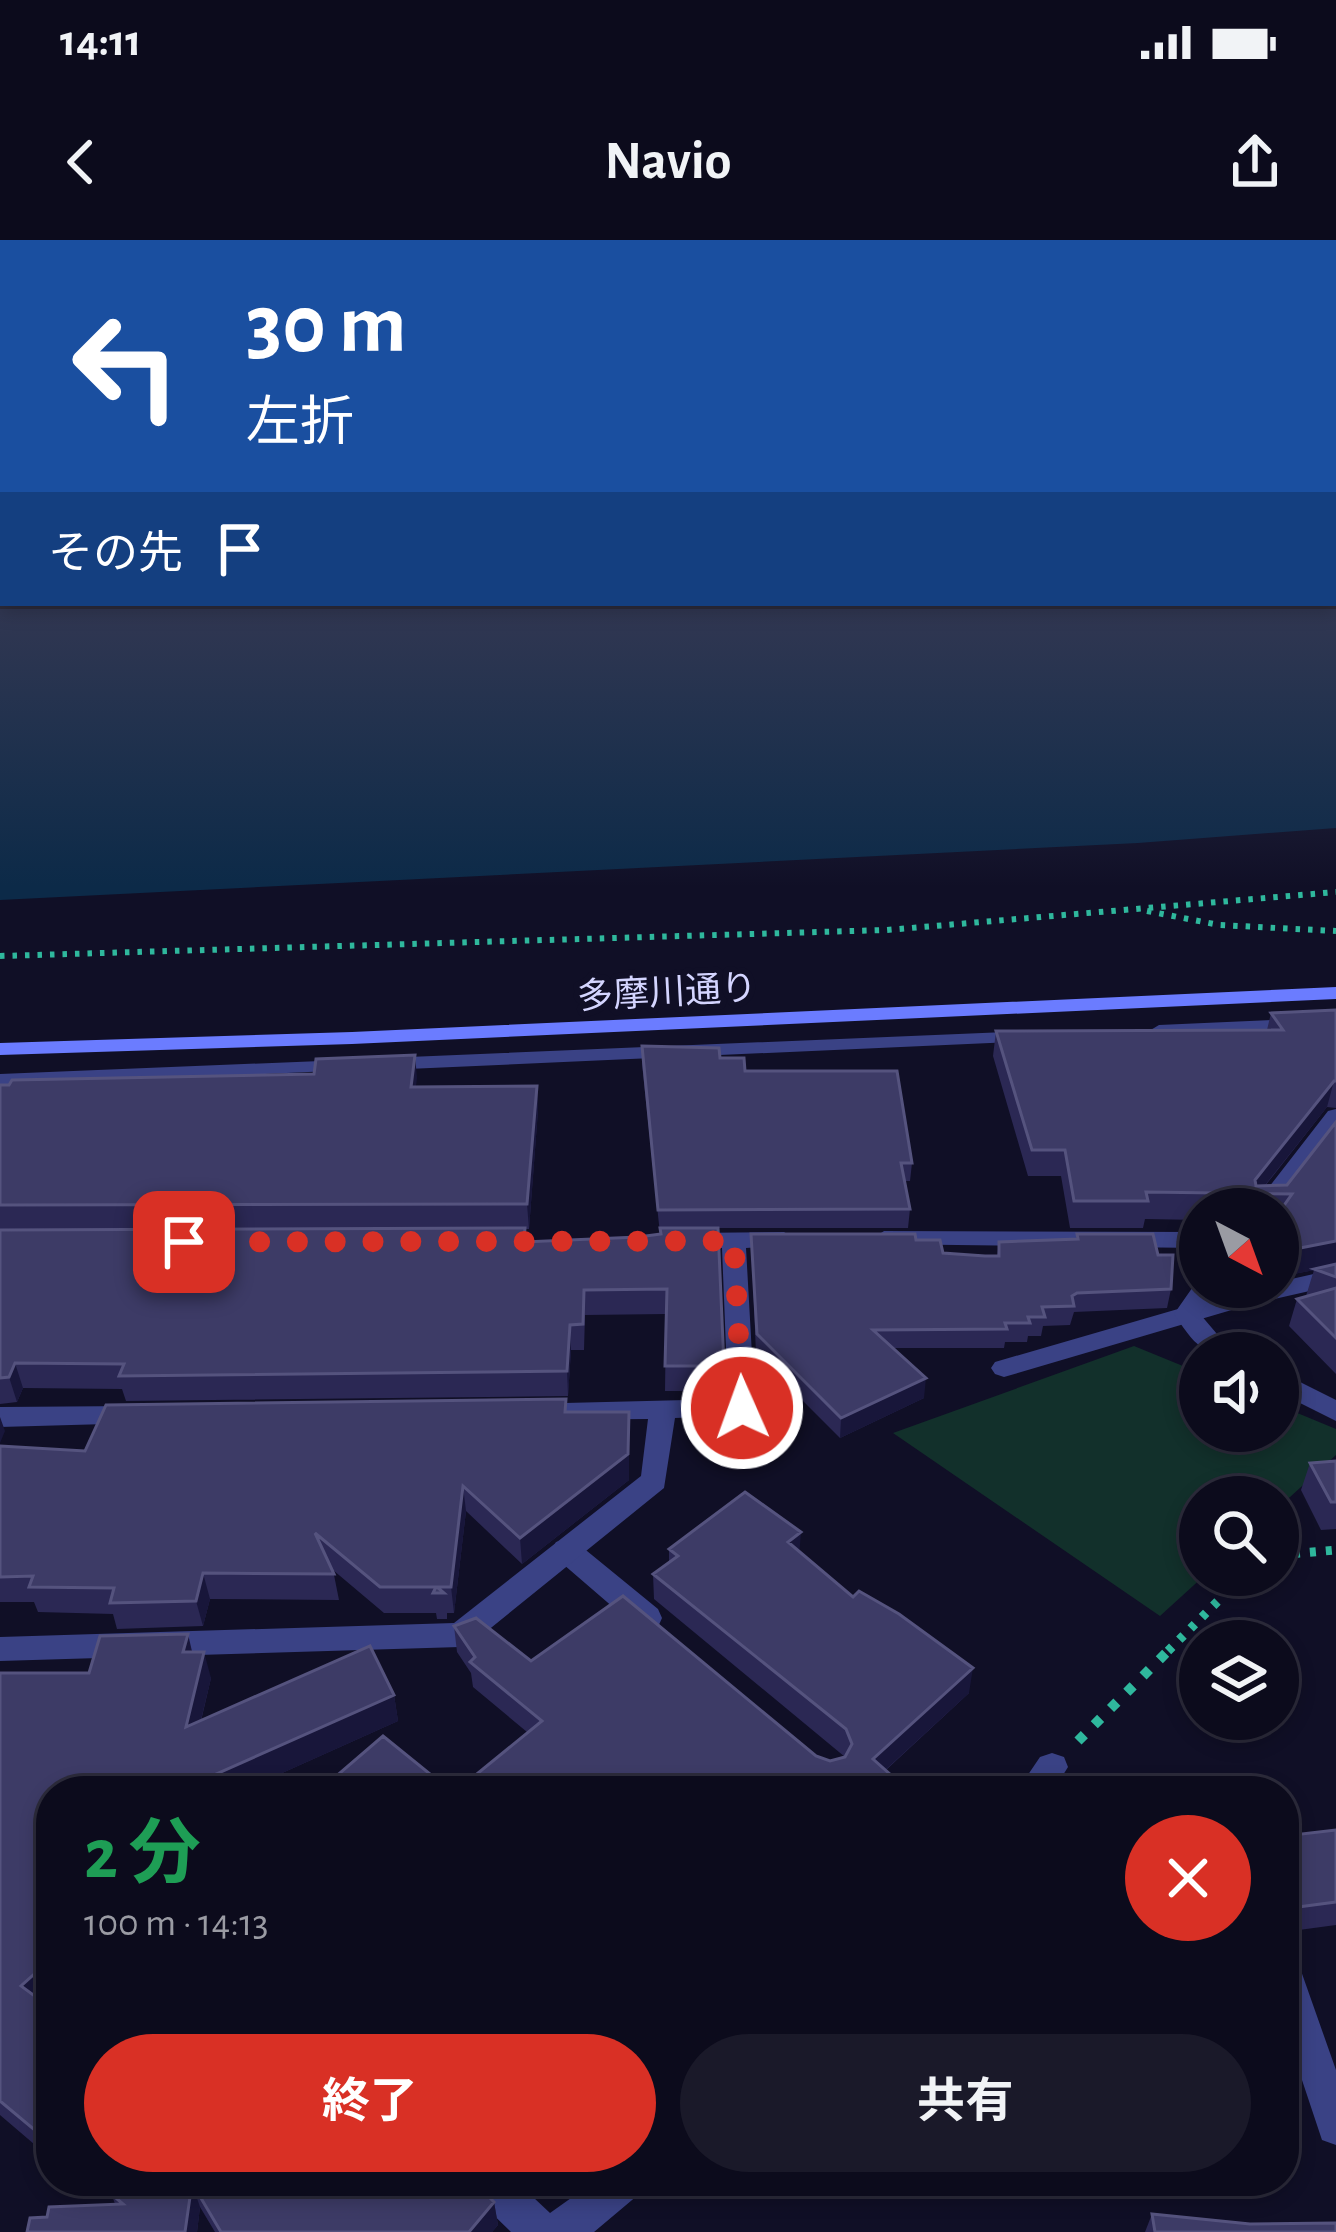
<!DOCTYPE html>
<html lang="ja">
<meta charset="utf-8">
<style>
:root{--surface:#0c0b1c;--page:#1a1929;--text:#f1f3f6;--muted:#9a9ba3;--line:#2c2b3b;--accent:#d93025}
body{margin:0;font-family:"Alegreya Sans","Noto Sans JP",sans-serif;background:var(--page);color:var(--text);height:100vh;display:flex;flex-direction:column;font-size:45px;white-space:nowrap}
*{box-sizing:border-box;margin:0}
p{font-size:39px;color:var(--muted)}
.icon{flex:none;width:66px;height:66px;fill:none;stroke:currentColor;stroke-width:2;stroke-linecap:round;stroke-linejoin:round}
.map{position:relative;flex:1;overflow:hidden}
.drawer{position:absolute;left:36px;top:1536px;width:1263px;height:420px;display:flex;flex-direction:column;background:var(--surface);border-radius:48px;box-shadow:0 6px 18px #0003,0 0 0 3px var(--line)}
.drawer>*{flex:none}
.top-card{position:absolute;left:0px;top:0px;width:1338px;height:366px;box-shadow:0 6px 18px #0003,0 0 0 3px var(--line);background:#1a4fa0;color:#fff;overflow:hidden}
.needle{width:78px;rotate:139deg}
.tools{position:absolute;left:1179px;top:948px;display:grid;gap:24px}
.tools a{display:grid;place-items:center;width:120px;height:120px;border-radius:50%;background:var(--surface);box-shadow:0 6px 18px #0003,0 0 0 3px var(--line);font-size:60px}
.pin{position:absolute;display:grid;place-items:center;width:102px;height:102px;color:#fff;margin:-51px;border-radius:24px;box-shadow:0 6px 18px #0006}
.me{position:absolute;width:132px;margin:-66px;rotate:358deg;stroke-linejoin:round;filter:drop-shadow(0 0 9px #0008)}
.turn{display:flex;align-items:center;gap:42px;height:252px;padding:0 48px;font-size:54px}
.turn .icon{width:156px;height:156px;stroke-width:2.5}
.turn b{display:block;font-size:84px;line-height:102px}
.then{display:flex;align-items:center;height:114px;padding:0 48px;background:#0003;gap:24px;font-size:45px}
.round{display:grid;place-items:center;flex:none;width:126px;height:126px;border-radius:63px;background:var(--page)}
.summary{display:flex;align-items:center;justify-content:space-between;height:204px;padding:0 48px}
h1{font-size:72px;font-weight:700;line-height:90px;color:#1e9e55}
.cta{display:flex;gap:24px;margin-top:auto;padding:24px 48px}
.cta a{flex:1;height:138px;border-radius:72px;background:var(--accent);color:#fff;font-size:48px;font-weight:700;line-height:138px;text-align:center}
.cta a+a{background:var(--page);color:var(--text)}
.status{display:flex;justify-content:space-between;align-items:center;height:84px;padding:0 60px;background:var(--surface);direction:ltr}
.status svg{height:33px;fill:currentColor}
header{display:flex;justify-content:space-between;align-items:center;height:156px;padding:0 48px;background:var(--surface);font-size:54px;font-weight:700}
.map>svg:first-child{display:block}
.green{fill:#12302b}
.water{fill:#0c2a48}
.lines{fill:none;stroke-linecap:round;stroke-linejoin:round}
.path-far2{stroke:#2fb89d;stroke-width:6;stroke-dasharray:4.5 8;stroke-linecap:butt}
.path-far1{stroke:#2fb89d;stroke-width:9;stroke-dasharray:6 10;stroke-linecap:butt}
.path{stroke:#2fb89d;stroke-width:10;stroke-dasharray:9 14;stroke-linecap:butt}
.lane{fill:#3a4285;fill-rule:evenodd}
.street{fill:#3a4285;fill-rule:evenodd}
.secondary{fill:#6b7cff;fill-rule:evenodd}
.wall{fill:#2b2854}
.shaded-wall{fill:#18163a}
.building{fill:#3d3b66;stroke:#55537e;stroke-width:3}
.route{stroke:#d93025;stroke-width:21;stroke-dasharray:0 37.8}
.labels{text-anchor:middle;stroke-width:12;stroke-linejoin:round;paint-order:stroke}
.street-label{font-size:36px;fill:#d4d5ff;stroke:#100f26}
</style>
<div class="status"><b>14:11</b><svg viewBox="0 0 49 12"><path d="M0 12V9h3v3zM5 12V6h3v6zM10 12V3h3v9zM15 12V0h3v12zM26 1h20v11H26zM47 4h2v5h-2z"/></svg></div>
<header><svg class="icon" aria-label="back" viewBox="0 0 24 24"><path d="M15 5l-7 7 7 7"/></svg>Navio<svg class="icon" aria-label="share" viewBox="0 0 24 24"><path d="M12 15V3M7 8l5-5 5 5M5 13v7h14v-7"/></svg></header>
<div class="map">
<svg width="1336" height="1992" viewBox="0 0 1336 1992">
<rect width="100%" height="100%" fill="#100f26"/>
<path class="green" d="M 1134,1106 L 1200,1133 L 1200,1191 L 1278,1191 L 1278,1165 L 1336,1189 L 1336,1215 L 1278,1268 L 1278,1257 L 1200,1257 L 1200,1335 L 1205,1335 L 1160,1376 L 893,1193 Z"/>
<path class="water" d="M 0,369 L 1336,369 L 1336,588 L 1138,603 L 0,660 Z"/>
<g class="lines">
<path class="path-far2" d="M 1147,671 L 1219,685 L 1336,691
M 0,716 L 887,690 L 1336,652"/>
<path class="path-far1" d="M 1278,1315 L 1336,1310
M 1168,1411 L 1244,1335"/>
<path class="path" d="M 1078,1501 L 1171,1408"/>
<path class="lane" d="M 1336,1029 L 1336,1045 L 1252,1064 L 1004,1137 L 995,1134 L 991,1128 L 995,1122 L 1240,1051 L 1278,1047 L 1278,1042 Z
M 566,1299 L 576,1302 L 658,1369 L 662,1378 L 658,1387 L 647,1390 L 636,1387 L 556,1318 L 551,1310 L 556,1302 Z
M 1052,1513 L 1064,1517 L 1068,1527 L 1053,1551 L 1017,1551 L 1040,1517 Z
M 1287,1723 L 1300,1728 L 1336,1830 L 1336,1905 L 1322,1900 L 1284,1786 Z
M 467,1941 L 516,1941 L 550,1973 L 595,1941 L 644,1941 L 638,1955 L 594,1992 L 511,1992 L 473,1955 Z"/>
<path class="street" d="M 1336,777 L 1336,789 L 1159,797 L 1149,791 L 1159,785 Z
M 1028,791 L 1038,797 L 1035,801 L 385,830 L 374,824 L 385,818 Z
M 345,820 L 356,826 L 352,830 L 0,846 L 0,834 Z
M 1336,869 L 1336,891 L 1276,969 L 1252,969 L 1328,871 Z
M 884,991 L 1200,992 L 1200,1008 L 875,1004 L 872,999 Z
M 784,992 L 796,1000 L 793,1005 L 746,1008 L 755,1168 L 751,1175 L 675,1178 L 664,1248 L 471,1404 L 460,1407 L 0,1421 L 0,1397 L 454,1383 L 641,1236 L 648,1179 L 534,1180 L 524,1178 L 521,1171 L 524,1164 L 728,1159 L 722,1008 L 686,1009 L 674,1001 L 686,993 Z
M 1197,1041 L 1200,1047 L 1218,1047 L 1200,1074 L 1217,1094 L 1243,1113 C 1200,1113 1198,1109 1174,1074 Z
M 1278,1131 L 1336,1160 L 1336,1181 L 1278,1152 Z
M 133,1166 L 143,1169 L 146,1176 L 143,1183 L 0,1187 L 0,1167 Z"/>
<path class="secondary" d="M 1336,747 L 1336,759 L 352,804 L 0,815 L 0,803 L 352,792 Z"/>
</g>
<path class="wall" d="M 1336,770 L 1336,868 L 1327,867 L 1265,946 L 1287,945 L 1336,882 L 1336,1134 L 1289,1086 L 1297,1059 L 1306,1056 L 1314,1030 L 1278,1037 L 1278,969 L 1200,969 L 1200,980 L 1145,979 L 1143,988 L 1070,988 L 1061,936 L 1028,936 L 993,816 L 996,791 L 1267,790 L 1271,773 Z
M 642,806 L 720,818 L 912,923 L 910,941 L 905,941 L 910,969 L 908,988 L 718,988 L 723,1151 L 665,1151 L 666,1074 L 585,1075 L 584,1110 L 571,1110 L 568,1156 L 126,1161 L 122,1149 L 23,1148 L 17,1162 L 0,1164 L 0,845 L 314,834 L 415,815 L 416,847 L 537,846 L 538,870 L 529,989 L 525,989 L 526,1002 L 638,997 L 660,994 L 642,824 Z
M 751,994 L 916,1000 L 943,1013 L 997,1016 L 999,1002 L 1076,1000 L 1077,994 L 1158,1015 L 1171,1049 L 1167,1068 L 1074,1072 L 1070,1085 L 1043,1086 L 1041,1096 L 1028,1096 L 1027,1102 L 1005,1102 L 1004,1108 L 894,1108 L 924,1158 L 840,1198 L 756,1114 Z
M 566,1159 L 566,1172 L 629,1172 L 629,1240 L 522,1324 L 466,1271 L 454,1373 L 447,1373 L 447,1379 L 437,1379 L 436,1373 L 384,1373 L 333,1330 L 339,1360 L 210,1359 L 203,1386 L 117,1389 L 113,1374 L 38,1372 L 34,1362 L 0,1362 L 0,1205 L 85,1211 Z
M 1336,1221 L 1336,1289 L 1321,1290 L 1301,1250 L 1310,1223 Z
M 669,1309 L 799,1312 L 969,1453 L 886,1530 L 527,1492 L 473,1447 L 471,1433 L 457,1412 L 454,1386 L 531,1421 L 830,1521 L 845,1517 L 654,1359 L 653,1334 L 669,1323 Z
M 192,1412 L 211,1438 L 201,1481 L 394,1455 L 398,1481 L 242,1551 L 51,1551 L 42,1762 L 48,1916 L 0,1875 L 0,1433 L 89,1433 Z
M 1336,1590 L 1336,1685 L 1284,1692 L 1284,1596 Z
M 107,1941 L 331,1943 L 494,1962 L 498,1985 L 492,1992 L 215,1992 L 200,1967 L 197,1992 L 27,1992 L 47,1977 L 115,1964 Z
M 1152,1974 L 1250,1984 L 1336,1992 L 1145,1992 Z"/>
<path class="shaded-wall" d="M 415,815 L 417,838 L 413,871 L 411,847 Z
M 1334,841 L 1327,867 L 1258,954 L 1255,940 Z
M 537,846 L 538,870 L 529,989 L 527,964 Z
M 1336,1001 L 1336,1026 L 1278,1037 L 1278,1016 L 1285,1011 Z
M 570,1085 L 571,1110 L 568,1156 L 567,1131 Z
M 15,1123 L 23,1148 L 17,1162 L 9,1137 Z
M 926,1138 L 924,1158 L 840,1198 L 841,1178 Z
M 629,1172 L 629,1240 L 522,1324 L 520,1298 Z
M 0,1177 L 5,1191 L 0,1203 Z
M 463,1246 L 466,1271 L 454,1373 L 451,1347 Z
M 801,1292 L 799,1318 L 788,1302 Z
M 203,1333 L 210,1359 L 203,1386 L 196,1361 Z
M 188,1394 L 194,1420 L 183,1412 Z
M 204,1412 L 211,1438 L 193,1513 L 186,1487 Z
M 973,1428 L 969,1453 L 870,1544 L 873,1519 Z
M 394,1455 L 398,1481 L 242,1551 L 178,1551 Z
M 129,1537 L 133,1551 L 115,1551 Z
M 51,1719 L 51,1753 L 32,1771 L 21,1746 Z
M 51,1877 L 51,1913 L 48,1916 L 37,1892 Z
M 192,1943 L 200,1967 L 197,1992 L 185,1992 Z
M 494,1962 L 498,1985 L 492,1992 L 469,1992 Z"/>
<path class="building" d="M 1336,770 L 1336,841 L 1334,841 L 1255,940 L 1256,946 L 1287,945 L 1336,882 L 1336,1001 L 1285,1011 L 1278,1016 L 1278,974 L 1292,954 L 1146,952 L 1148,961 L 1074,961 L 1065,910 L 1032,910 L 996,791 L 1283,790 L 1271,773 Z
M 642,806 L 719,808 L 720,818 L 744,818 L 745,831 L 897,831 L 912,923 L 901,923 L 910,969 L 658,970 Z
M 415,815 L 411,847 L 537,846 L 527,964 L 0,965 L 0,845 L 9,845 L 12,840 L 314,834 L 316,819 Z
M 525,988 L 524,1002 L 638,997 L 661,994 L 660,988 L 718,988 L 724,1126 L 665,1126 L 667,1049 L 584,1050 L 583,1084 L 570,1085 L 567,1131 L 119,1136 L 124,1124 L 15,1123 L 9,1137 L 0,1138 L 0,990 Z
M 751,994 L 915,994 L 916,1000 L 940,1000 L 943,1013 L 985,1016 L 999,1016 L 999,1002 L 1078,999 L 1077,994 L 1153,994 L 1158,1015 L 1173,1015 L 1171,1049 L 1077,1053 L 1072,1056 L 1074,1066 L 1042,1067 L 1045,1077 L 1028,1077 L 1030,1083 L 1005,1083 L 1007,1089 L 873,1090 L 926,1138 L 841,1178 L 757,1094 Z
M 1336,1024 L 1336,1037 L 1314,1029 Z
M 1336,1048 L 1336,1098 L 1297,1059 Z
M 566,1159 L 565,1172 L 629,1172 L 628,1214 L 520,1298 L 463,1246 L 451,1347 L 437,1347 L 444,1353 L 433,1353 L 436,1347 L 380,1347 L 315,1293 L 334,1334 L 203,1333 L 196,1361 L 110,1363 L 114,1348 L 29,1347 L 33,1336 L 0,1337 L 0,1206 L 85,1211 L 106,1165 Z
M 1336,1221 L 1336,1262 L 1331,1262 L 1310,1223 Z
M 745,1252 L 801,1292 L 788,1302 L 853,1357 L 859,1351 L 899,1374 L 973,1428 L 873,1519 L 909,1551 L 456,1551 L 542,1481 L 470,1422 L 475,1417 L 454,1386 L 476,1378 L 531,1421 L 623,1356 L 816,1516 L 830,1521 L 845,1517 L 852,1504 L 846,1489 L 653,1334 L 678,1316 L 669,1309 Z
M 188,1394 L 183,1412 L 204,1412 L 186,1487 L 370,1406 L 394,1455 L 178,1551 L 144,1551 L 129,1537 L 115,1551 L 51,1551 L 51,1719 L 21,1746 L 51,1768 L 51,1877 L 37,1892 L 0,1861 L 0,1433 L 89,1433 L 100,1396 Z
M 383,1496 L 451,1551 L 319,1551 Z
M 1336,1590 L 1336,1662 L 1290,1668 L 1284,1654 L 1284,1596 Z
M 107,1941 L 330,1941 L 331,1943 L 334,1941 L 473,1941 L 494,1962 L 469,1992 L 221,1992 L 192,1943 L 185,1992 L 27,1992 L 30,1978 L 47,1977 L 49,1967 L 123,1964 L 110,1953 Z
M 1152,1974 L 1250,1984 L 1336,1983 L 1336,1992 L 1155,1992 Z"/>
<linearGradient id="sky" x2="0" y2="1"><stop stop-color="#090815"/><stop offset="0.57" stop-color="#313752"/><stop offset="1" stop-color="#313752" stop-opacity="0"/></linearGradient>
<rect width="1336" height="647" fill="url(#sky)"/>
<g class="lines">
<path class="route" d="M 184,1002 L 734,1001 L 742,1168"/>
</g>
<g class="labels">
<g class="street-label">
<text transform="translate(667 751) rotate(-3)" y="13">多摩川通り</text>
</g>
</g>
</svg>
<div class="tools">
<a><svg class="needle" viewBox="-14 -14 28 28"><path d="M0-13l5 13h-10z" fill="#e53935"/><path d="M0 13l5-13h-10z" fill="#9a9ba3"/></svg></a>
<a><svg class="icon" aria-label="sound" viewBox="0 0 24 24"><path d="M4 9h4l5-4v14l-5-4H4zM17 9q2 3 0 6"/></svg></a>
<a><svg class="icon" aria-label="search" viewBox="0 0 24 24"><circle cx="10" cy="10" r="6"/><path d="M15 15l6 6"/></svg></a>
<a><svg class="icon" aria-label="layers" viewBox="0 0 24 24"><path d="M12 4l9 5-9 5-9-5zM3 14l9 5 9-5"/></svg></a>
</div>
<div class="pin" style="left:184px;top:1002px;background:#d93025"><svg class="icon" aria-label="arrive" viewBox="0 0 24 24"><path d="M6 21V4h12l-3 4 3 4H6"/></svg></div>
<svg class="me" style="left:742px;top:1168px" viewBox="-20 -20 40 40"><circle r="17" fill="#d93025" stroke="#fff" stroke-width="3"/><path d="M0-11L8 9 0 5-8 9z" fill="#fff"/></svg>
<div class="top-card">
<div class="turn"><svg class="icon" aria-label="left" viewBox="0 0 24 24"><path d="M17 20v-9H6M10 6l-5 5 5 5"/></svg><div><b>30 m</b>左折</div></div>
<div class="then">その先<svg class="icon" aria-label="arrive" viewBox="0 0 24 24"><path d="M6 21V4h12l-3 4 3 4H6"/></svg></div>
</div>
<section class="drawer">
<div class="summary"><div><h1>2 分</h1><p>100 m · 14:13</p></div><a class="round" style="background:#d93025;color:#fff"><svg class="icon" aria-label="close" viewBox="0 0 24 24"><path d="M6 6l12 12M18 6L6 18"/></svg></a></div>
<div class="cta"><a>終了</a><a>共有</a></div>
</section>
</div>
